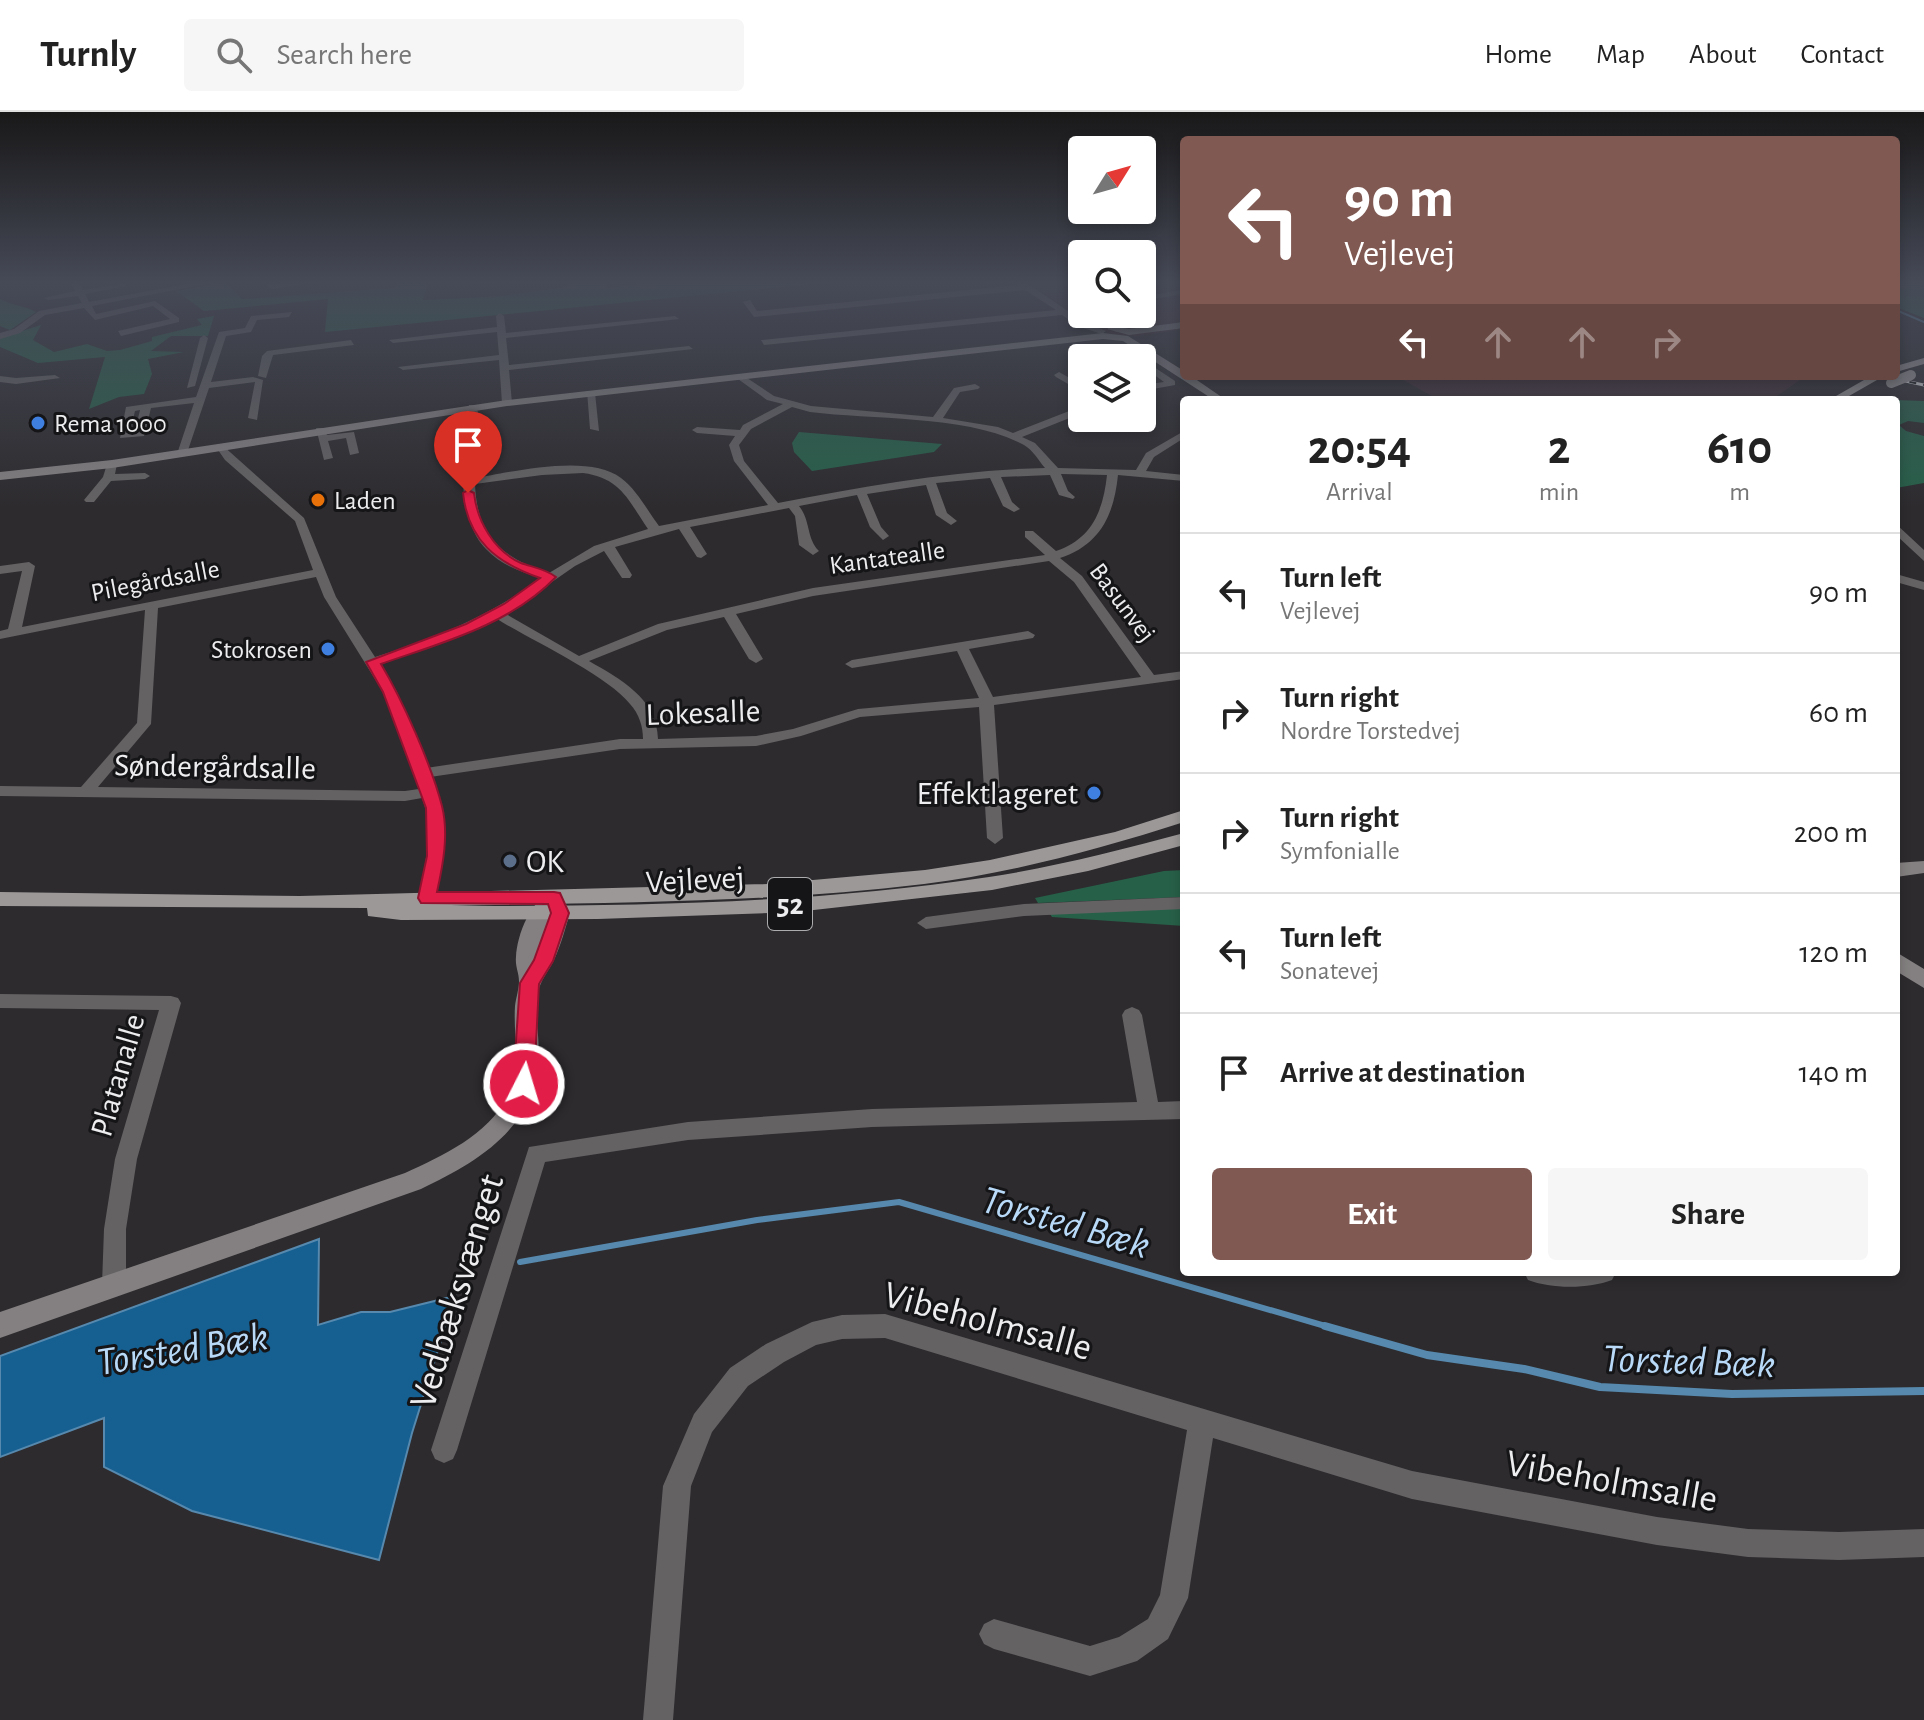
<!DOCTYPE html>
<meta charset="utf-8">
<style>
:root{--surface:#fff;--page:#f6f6f6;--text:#222;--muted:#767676;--line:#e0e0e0;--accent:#815953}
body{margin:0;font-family:"Alegreya Sans",sans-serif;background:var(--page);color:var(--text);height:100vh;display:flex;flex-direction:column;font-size:30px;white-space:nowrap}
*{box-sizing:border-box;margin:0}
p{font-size:26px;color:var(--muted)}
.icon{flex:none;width:44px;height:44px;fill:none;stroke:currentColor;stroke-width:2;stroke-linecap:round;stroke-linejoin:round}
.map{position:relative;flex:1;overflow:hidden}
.details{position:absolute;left:1180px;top:284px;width:720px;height:880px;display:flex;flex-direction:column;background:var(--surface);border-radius:8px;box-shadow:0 4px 12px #0003}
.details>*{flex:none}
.guide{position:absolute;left:1180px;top:24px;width:720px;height:244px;border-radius:8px;box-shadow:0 4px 12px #0003;background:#815953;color:#fff;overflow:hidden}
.needle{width:52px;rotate:53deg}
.buttons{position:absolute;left:1068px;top:24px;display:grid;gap:16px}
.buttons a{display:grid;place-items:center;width:88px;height:88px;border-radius:8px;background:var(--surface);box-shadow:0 4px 12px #0003;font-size:40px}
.pin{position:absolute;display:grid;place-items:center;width:68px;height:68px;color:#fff;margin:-82px -34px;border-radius:50% 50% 50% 0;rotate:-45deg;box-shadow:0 0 8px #0007}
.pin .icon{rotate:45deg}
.me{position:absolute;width:88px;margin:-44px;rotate:5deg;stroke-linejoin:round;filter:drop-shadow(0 0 6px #0008)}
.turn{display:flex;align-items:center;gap:28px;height:168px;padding:0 32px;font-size:36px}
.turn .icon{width:104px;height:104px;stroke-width:2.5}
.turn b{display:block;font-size:56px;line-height:68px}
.lanes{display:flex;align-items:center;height:76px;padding:0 32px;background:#0003;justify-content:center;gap:40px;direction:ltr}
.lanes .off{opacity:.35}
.eta{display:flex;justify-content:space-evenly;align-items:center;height:136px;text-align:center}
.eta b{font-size:48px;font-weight:600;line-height:56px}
.button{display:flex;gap:16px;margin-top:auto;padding:16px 32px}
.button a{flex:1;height:92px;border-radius:8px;background:var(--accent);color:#fff;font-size:32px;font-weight:600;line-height:92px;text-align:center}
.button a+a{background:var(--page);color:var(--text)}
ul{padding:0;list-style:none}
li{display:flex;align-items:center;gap:24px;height:120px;padding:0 32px;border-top:2px solid var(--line)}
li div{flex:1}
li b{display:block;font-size:30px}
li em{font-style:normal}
header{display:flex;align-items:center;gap:48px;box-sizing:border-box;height:112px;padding:0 40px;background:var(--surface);border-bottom:2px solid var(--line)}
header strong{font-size:38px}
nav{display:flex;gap:44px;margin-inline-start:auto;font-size:28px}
.search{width:560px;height:72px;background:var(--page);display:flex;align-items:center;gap:20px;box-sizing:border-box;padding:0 28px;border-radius:8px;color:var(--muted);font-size:30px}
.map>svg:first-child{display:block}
.industrial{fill:#402e35}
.green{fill:#276049}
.water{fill:#155f91;stroke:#5689ad;stroke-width:2}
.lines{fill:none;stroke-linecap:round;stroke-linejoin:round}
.stream-far2{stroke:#5689ad;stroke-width:2}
.stream-far1{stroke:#5689ad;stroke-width:6}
.stream{stroke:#5689ad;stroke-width:8}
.street{fill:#646263;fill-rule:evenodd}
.secondary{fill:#848081;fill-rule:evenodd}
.primary{fill:#9c9898;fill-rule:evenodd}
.rail-casing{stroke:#d9d8da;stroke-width:3}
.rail{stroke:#151416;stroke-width:2;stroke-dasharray:7;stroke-linecap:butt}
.primary-bridge{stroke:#9c9898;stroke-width:10}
.route{fill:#e11d48;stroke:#92132f;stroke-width:2}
.shop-dot{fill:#3f7fe0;stroke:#151416;stroke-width:3}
.food-dot{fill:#e8710a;stroke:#151416;stroke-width:3}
.service-dot{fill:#5c6f8a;stroke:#151416;stroke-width:3}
.labels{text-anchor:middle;stroke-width:6;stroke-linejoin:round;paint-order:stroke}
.far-poi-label{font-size:26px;fill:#edecee;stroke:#151416;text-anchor:start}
.far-street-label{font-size:26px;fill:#edecee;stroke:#151416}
.shield{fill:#151416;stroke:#acabad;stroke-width:2}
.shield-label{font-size:30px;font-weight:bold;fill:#edecee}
.street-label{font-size:32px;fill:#edecee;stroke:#151416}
.poi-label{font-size:32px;fill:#edecee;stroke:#151416;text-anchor:end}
.near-street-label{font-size:38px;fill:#edecee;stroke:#151416}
.near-water-label{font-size:40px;font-style:italic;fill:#b8daf8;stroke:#151416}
</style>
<header>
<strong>Turnly</strong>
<div class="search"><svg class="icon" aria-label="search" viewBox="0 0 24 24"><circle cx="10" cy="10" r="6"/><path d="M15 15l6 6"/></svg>Search here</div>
<nav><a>Home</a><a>Map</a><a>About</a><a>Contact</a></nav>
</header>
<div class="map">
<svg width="1924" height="1608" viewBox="0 0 1924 1608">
<rect width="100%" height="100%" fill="#2d2b2e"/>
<path class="industrial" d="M 1027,170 L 1082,170 L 1082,202 L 1142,202 L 1142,170 L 1184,170 L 1184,217 L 1138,224 L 1115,223 L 1090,214 Z
M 1396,264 L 1806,264 L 1771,288 L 1439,288 Z"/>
<path class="green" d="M 225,170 L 242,187 L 394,176 L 399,170 L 428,170 L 423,188 L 501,184 L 567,175 L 569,170 L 605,170 L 608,176 L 655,170 L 832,170 L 325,220 L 328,187 L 204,199 L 176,179 Z
M 1896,170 L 1924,170 L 1924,206 L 1896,195 Z
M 0,187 C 13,194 23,193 36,200 L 10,218 L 0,214 Z
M 214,204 L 208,224 L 171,224 L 151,239 L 184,240 L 148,247 L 152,262 L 144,282 L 119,285 L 89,297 L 105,245 L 38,251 L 0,235 L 0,226 L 41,213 L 33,228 L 54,240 L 87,232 L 107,239 L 120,238 L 152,229 L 152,225 L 202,213 L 197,207 Z
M 1896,288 L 1924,289 L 1924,311 L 1908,309 L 1899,313 L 1906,319 L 1924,324 L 1924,371 L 1896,376 Z
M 799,320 L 942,332 L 934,340 L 812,359 L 794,340 L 792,331 Z
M 1184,758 L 1184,785 L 1038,791 L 1035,786 L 1164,759 Z
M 1184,796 L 1184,814 L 1052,805 L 1048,799 Z"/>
<path class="water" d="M 319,1127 L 318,1213 L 361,1200 L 390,1200 L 455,1184 L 412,1321 L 379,1448 L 192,1399 L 104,1355 L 104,1306 L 0,1345 L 0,1244 Z"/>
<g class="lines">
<path class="stream-far2" d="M 1896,198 L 1924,210"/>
<path class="stream-far1" d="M 520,1150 L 757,1108 L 899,1090 L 1332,1216"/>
<path class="stream" d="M 1325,1214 L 1427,1243 L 1524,1257 L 1600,1275 L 1732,1282 L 1924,1279"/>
<path class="street" d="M 70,170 L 78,170 L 83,178 L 123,172 L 127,174 L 85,182 L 89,190 L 197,170 L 216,170 L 92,194 L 96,202 L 155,189 L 179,206 L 179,210 L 121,224 L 118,219 L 170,207 L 153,194 L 95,208 L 84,196 L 45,203 L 20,221 L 0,227 L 0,221 L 14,217 L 39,199 L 82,191 L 78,184 L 48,188 L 44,186 L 75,179 Z
M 268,170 L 315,170 L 272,177 L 268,175 Z
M 467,170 L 498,170 L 494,172 Z
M 1015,170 L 1025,170 L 1086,211 L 1106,219 L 1102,222 L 1080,215 L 1062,203 L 764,233 L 761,228 L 1056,198 L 1025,178 L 754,205 L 743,190 L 750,188 L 757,199 L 1019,173 Z
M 1180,178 L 1183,182 L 1142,189 L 1142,185 Z
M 292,200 L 289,205 L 257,208 L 251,220 L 226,224 L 211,270 L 253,265 L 263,268 L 257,308 L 248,306 L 255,270 L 209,276 L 186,344 L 177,342 L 194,291 L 151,296 L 144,324 L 120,326 L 126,295 L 196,285 L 219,220 L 245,216 L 251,204 ZM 140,298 L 135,319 L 130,320 L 135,299 Z
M 500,201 L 504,204 L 506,221 L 675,204 L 679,207 L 506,226 L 509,253 L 689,234 L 693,237 L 509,258 L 512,291 L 507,294 L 502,291 L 499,248 L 403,258 L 398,255 L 499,243 L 497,220 L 393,231 L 389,228 L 497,215 L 496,204 Z
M 1115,202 L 1123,202 L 1120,217 L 1116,220 L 1112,217 Z
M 204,223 L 208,226 L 195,274 L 187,276 L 200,226 Z
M 351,228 L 354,233 L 273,243 L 266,266 L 258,264 L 262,244 L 267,239 Z
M 1120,232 L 1123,233 L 1141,246 L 1130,246 L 1117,237 Z
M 1142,247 L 1175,269 L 1175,273 L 1142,279 L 1142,273 L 1164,270 L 1142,254 Z
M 1059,260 L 1082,273 L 1082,280 L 1056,265 L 1054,263 Z
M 741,262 L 774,284 L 811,294 L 933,305 L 954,276 L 975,272 L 980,275 L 978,277 L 960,280 L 943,306 L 998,315 L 1013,321 L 1082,294 L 1082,301 L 1022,325 L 1035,331 L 1058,356 L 1136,358 L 1146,341 L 1184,319 L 1184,326 L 1154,345 L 1146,359 L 1184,363 L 1184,369 L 1118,363 C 1114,403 1100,433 1060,446 L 1082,464 L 1154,563 L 1184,559 L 1184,567 L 994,593 L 1003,726 L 995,732 L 987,726 L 979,595 L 860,605 L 801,624 L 756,634 L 620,637 L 430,665 C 448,711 446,737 436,786 L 427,792 L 418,786 C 425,754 434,718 422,686 L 405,689 L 0,684 L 0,674 L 81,675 L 137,611 L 145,498 L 0,527 L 0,519 L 8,517 L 22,459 L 0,462 L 0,454 L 29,450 L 35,454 L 22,515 L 313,458 L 295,409 L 225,348 L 216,335 L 221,332 L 304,406 L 336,485 L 375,545 C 435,526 490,504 541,466 C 521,460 501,453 486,437 C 455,406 461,333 469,293 L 475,293 L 478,300 L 475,366 C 512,360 589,341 621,366 C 637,378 647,398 659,414 L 768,393 L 734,349 L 729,333 L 735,324 L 697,321 L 692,318 L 697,315 L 740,318 L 743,313 L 783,292 L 767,288 L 738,267 L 736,265 ZM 792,295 L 810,300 C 874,308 969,303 1024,333 C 1033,338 1039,349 1045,356 C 955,358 868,374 778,391 L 744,349 L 739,333 L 751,317 ZM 583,361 C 621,366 628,388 648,417 L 594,434 L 549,461 C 501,445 477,425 475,372 L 542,363 ZM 1061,362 L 1107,363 C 1103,399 1092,427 1056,439 L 1033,419 L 1025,419 L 1025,425 L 1045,443 L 813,476 L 658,512 L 579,544 L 506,502 L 575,454 L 604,439 L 622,466 L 630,466 L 632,463 L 615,435 L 679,417 L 697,445 L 701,446 L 707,442 L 690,415 L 789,396 L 795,404 L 799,433 L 813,443 L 819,439 C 806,426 811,409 799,394 L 857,383 L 870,415 L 883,428 L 889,424 L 881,415 L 867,382 L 926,373 L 936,403 L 951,413 L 957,409 L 947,401 L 936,371 L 990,366 L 1003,394 L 1014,400 L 1020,397 L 1012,390 L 1001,365 L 1050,363 L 1059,383 L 1073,387 L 1075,385 L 1068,379 ZM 1049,449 L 1074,470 L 1141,565 L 993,585 L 969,537 L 1033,526 L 1035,523 L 1028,519 L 852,548 L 845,552 L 852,556 L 957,539 L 979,586 L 858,597 L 793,617 L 756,624 L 658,627 C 657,586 620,567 589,549 L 667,518 L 724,505 L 749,547 L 756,551 L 763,547 L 736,502 L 813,484 ZM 316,465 L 324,485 L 383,580 L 419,677 L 405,679 L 98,675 L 151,612 L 158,496 ZM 497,507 C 531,528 607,563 630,592 C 639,602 643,614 643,627 L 620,627 L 426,656 L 397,580 L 380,552 L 456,526 Z
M 0,264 L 16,266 L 55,263 L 60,266 L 16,272 L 0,270 Z
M 587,279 L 595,281 L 599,319 L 590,317 Z
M 316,316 L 324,316 L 327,323 L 354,320 L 359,341 L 350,343 L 346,326 L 328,329 L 333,346 L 324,348 Z
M 112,349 L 117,352 L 115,362 L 145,361 L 150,364 L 145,367 L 111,369 L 94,390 L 86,390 L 84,388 L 103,365 L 107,352 Z
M 1896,412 L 1924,438 L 1924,449 L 1896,423 Z
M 1896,462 L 1924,470 L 1924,478 L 1896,470 Z
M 1184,785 L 1184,797 L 1024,804 L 926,817 L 917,811 L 926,805 L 1024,792 Z
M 0,882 L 171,884 L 178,886 L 181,891 L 137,1047 L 126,1117 L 126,1173 L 122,1181 L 114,1184 L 106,1181 L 102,1173 L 104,1117 L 115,1047 L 159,898 L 0,896 Z
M 1132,895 L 1139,898 L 1142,903 L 1158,990 L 1184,989 L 1184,1007 L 872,1015 L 688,1028 L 545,1050 L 457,1338 L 453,1347 L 444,1351 L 435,1347 L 431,1338 L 529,1035 L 688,1010 L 872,997 L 1137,990 L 1122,903 L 1125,898 Z
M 1524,1160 L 1616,1160 L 1612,1168 C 1589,1177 1551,1177 1528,1168 Z
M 885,1202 L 1412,1359 L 1657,1405 L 1748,1417 L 1839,1420 L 1924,1417 L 1924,1445 L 1839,1448 L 1748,1445 L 1657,1433 L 1412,1387 L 1213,1326 L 1188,1486 L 1168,1527 L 1137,1549 L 1090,1564 L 994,1537 L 984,1532 L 979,1522 L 984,1512 L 994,1507 L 1090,1534 L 1119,1525 L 1148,1507 L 1160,1483 L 1187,1318 L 885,1226 L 842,1227 L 816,1233 L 784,1250 L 748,1274 L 712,1320 L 691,1374 L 673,1608 L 643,1608 L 663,1374 L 694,1302 L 730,1256 L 766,1232 L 812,1210 L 842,1203 Z"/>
<path class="secondary" d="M 1184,210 L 1184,216 L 1129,223 L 1107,217 L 1112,214 L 1129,217 Z
M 1103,221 L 1128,224 L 1184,259 L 1184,264 L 1191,264 L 1226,288 L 1214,288 L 1123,229 L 1103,227 L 507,294 L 112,356 L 0,368 L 0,360 L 112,348 L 507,288 Z
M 1924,749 L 1924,761 L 1896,765 L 1896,751 Z
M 554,779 L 561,781 L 570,801 C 565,817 561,833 554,848 C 549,859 540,868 538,881 C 534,905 541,930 538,954 C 531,1019 474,1052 421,1077 L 0,1226 L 0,1200 L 405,1061 C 442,1044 488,1023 507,985 C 522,956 513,924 515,894 C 516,886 519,877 519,869 C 519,861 515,854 516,845 C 517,823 531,786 554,779 Z
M 1896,840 L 1924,857 L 1924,876 L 1896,859 Z"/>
<path class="primary" d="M 1924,246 L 1924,252 L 1896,260 L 1896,254 Z
M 1871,264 L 1884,264 L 1842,288 L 1829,288 Z
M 1184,698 L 1184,710 C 1100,737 1012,761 924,772 C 768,791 609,790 451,794 C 631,794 811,792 989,765 C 1055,755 1120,738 1184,721 L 1184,733 L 1088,759 L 992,778 L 796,800 L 598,807 L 401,808 L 368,804 L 367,796 L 0,794 L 0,780 L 300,784 L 768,772 L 925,758 L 990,748 L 1115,720 Z"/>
<defs>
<path id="rail" d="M 1882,264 L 1924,273"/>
</defs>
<use href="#rail" class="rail-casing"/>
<use href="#rail" class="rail"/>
<path class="primary-bridge" d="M 1891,271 L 1911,263"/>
</g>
<linearGradient id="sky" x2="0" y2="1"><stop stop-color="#191819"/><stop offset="0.43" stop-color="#464a57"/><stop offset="1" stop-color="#464a57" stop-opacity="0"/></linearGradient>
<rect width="1924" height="396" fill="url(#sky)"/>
<path class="route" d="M 468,378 L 474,381 C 477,409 494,439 521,451 C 532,455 546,457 556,465 C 510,513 441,531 381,552 C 403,589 431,652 442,694 C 449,722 443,753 437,780 L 554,780 L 560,781 L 569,801 L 553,849 L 539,872 L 534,972 L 531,978 L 524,981 L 516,978 L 513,972 L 520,871 L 534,848 L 551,801 L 548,792 L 421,791 L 418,786 L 427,744 L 426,696 L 383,580 L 366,550 L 466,512 L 504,492 L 540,466 C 497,451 468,429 463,381 Z"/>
<g class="shop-dot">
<circle cx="38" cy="311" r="8"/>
<circle cx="328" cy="537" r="8"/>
<circle cx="1094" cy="681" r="8"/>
</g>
<circle class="food-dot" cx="318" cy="388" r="8"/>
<circle class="service-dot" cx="510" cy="749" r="8"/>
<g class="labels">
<g class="far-poi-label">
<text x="54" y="320">Rema 1000</text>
<text x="334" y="397">Laden</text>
<text x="312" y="546" text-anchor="end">Stokrosen</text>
</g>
<g class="far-street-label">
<text transform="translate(887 445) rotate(-8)" y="9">Kantatealle</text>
<text transform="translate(155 468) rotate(-11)" y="9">Pilegårdsalle</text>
<text transform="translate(1123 490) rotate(53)" y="9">Basunvej</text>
</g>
<rect class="shield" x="768" y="766" width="44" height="52" rx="6"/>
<g class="shield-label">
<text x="790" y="802">52</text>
</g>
<g class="street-label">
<text transform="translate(703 600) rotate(-2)" y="11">Lokesalle</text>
<text transform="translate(215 654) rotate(1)" y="11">Søndergårdsalle</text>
<text transform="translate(695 767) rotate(-3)" y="11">Vejlevej</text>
<text transform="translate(117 963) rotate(-74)" y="11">Platanalle</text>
</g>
<g class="poi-label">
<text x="1078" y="692">Effektlageret</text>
<text x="526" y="760" text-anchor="start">OK</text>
</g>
<g class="near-street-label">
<text transform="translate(456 1179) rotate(-73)" y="13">Vedbæksvænget</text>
<text transform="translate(988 1208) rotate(15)" y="13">Vibeholmsalle</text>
<text transform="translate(1612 1368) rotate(10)" y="13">Vibeholmsalle</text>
</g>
<g class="near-water-label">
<text transform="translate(1066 1109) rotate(16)" y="14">Torsted Bæk</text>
<text transform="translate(182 1236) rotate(-9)" y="14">Torsted Bæk</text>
<text transform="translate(1689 1248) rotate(2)" y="14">Torsted Bæk</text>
</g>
</g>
</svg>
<div class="buttons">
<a><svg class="needle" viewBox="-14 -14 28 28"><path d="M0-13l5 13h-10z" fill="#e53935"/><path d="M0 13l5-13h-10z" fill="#767676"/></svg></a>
<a><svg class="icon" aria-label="search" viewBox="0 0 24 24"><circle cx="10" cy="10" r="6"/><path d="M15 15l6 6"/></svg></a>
<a><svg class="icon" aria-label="layers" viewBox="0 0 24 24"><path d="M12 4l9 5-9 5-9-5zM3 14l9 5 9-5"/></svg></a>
</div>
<div class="pin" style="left:468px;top:381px;background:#d93025"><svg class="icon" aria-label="arrive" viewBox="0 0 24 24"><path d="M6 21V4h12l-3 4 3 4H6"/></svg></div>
<svg class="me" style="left:524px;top:972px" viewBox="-20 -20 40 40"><circle r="17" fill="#e11d48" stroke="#fff" stroke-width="3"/><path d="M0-11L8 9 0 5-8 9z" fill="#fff"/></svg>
<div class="guide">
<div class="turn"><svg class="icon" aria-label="left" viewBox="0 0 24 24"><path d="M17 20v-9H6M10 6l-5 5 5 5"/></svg><div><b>90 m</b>Vejlevej</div></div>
<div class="lanes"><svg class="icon" aria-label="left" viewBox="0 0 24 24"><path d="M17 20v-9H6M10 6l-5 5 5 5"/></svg><svg class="icon off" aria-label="ahead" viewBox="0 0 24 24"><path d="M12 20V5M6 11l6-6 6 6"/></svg><svg class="icon off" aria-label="ahead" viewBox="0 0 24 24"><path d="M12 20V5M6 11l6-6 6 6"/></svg><svg class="icon off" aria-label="right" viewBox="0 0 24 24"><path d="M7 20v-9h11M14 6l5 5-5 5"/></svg></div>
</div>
<section class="details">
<div class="eta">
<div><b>20:54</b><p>Arrival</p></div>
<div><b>2</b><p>min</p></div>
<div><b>610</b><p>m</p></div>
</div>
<ul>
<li><svg class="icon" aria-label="left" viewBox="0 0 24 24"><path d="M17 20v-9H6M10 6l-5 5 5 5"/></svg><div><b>Turn left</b><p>Vejlevej</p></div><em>90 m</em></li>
<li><svg class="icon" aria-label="right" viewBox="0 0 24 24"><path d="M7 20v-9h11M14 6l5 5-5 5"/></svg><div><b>Turn right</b><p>Nordre Torstedvej</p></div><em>60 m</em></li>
<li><svg class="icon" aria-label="right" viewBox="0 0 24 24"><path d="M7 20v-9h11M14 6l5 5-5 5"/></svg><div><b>Turn right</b><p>Symfonialle</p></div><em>200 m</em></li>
<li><svg class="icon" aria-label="left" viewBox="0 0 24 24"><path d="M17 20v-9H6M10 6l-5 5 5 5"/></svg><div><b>Turn left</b><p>Sonatevej</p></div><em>120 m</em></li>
<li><svg class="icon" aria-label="arrive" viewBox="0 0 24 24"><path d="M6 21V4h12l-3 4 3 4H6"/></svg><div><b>Arrive at destination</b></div><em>140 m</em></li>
</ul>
<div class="button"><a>Exit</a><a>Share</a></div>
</section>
</div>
